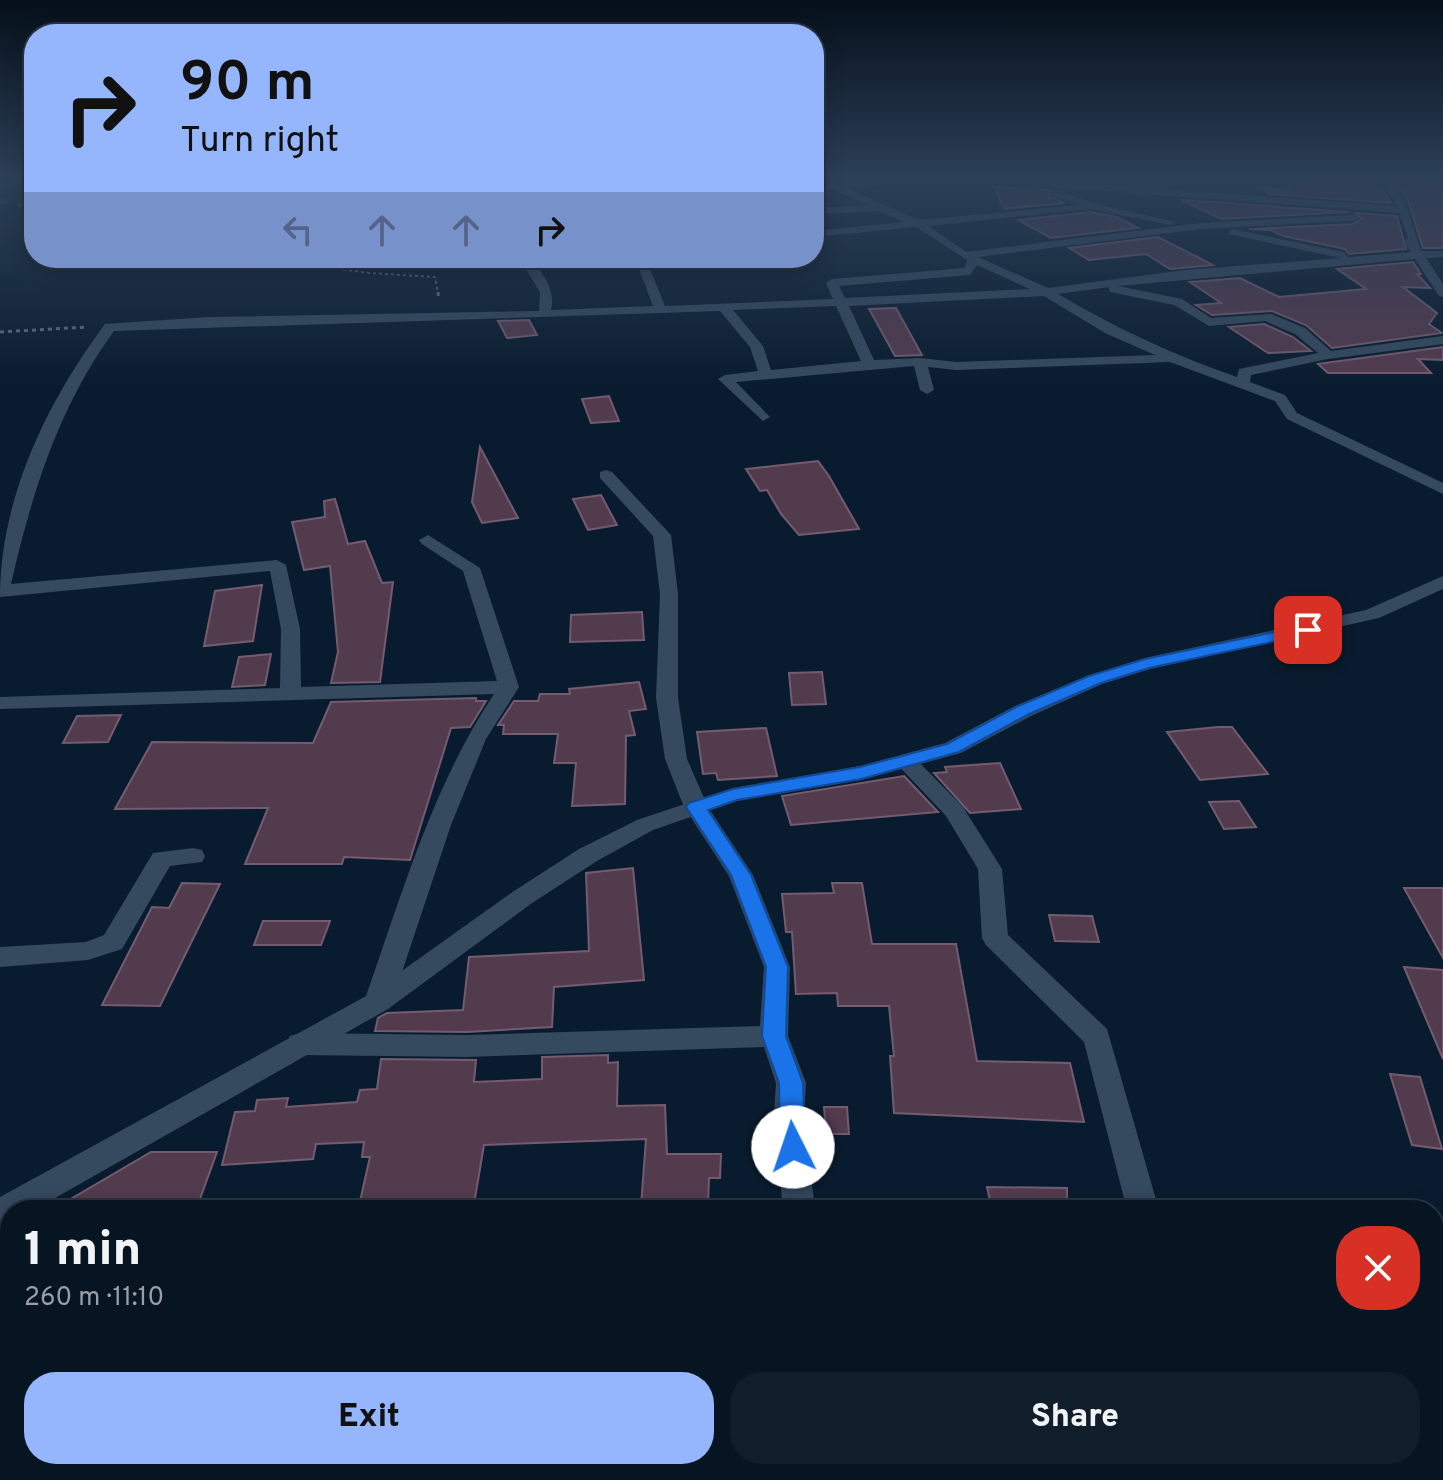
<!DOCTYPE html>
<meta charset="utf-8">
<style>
:root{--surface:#071523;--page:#101e2b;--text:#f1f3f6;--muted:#989fa6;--line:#283441;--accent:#95b6fd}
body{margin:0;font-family:Overpass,sans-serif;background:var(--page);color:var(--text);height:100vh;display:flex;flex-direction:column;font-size:30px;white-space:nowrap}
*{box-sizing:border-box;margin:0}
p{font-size:26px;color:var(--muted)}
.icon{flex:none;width:44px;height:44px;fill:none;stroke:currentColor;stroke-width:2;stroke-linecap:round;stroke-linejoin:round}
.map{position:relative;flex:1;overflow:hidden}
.drawer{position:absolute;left:0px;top:1200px;width:1444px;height:280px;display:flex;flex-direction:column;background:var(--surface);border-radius:32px 32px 0 0;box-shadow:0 4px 20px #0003,0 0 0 2px var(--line)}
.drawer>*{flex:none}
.guide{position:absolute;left:24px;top:24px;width:800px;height:244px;border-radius:32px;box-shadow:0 4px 20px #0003,0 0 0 2px var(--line);background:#95b6fd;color:#111;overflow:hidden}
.pin{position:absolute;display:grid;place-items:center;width:68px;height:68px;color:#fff;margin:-34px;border-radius:16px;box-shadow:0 4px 12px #0006}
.me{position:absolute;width:88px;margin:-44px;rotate:356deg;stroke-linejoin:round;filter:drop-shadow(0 0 6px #0008)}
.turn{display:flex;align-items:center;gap:28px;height:168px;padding:0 24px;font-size:36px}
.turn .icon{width:104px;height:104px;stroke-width:2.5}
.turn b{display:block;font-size:56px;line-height:68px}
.lanes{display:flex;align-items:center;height:76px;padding:0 24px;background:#0003;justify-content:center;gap:40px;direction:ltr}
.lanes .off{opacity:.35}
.round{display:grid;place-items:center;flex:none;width:84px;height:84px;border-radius:32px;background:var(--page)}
.overview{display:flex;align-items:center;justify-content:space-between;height:136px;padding:0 24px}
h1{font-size:48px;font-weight:800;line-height:60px}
.primary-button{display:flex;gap:16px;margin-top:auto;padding:16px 24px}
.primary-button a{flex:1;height:92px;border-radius:32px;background:var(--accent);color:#111;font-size:32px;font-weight:800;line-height:92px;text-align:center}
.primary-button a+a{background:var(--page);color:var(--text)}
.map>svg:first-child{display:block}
.building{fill:#533b4e;stroke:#745b6f;stroke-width:2}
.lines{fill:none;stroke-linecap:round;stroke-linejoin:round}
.path-far1{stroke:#5d6d7e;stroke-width:2;stroke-dasharray:3 3;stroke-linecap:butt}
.path{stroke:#5d6d7e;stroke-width:3;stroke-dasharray:4 4;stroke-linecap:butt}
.minor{fill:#35495f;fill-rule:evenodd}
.tertiary{fill:#35495f;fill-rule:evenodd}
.route{fill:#1a73e8;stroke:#114b97;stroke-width:2}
</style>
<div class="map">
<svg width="1443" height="1480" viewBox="0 0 1443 1480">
<rect width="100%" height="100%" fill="#091c2f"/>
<path class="building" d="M 1308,179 L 1376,179 L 1391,203 L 1267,194 L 1263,188 L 1292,189 L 1286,182 L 1309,183 Z
M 1393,179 L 1428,180 L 1443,190 L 1443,248 L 1423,248 L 1408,201 Z
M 994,187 L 1050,190 L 1049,197 L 1065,203 L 1004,209 Z
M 1181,200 L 1185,200 L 1349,212 L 1221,219 Z
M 1090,212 L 1117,217 L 1138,228 L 1051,238 L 1018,220 Z
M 1355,213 L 1397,216 L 1406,249 L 1349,254 L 1345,249 L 1283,236 L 1270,230 L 1249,229 L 1353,224 L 1361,219 Z
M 1158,237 L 1213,265 L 1170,269 L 1146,254 L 1089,260 L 1069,248 Z
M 1413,262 L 1421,274 L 1417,274 L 1430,288 L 1403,287 L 1437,313 L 1429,324 L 1442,333 L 1332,348 L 1306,325 L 1272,311 L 1212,315 L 1196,305 L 1221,303 L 1190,282 L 1240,278 L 1279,297 L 1366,289 L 1337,269 Z
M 896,308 L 922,355 L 895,356 L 869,309 Z
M 529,320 L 537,335 L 507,338 L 498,321 Z
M 1264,324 L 1293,337 L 1311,351 L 1268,353 L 1229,327 Z
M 1443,347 L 1443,360 L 1418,359 L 1431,373 L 1328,373 L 1318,364 Z
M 609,396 L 619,421 L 591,423 L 582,399 Z
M 480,447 L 518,518 L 482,523 L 472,502 Z
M 818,461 L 829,476 L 859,529 L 799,535 L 781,514 L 767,490 L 760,491 L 746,469 Z
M 601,495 L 617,525 L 588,530 L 573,499 Z
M 335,499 L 348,544 L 365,541 L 382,583 L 393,582 L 380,682 L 331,683 L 338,652 L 330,566 L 304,570 L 292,522 L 325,517 L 324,501 Z
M 262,585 L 253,641 L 204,646 L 215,591 Z
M 642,612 L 644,640 L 570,642 L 571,615 Z
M 271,654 L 265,685 L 232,687 L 239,657 Z
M 822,672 L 826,704 L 792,705 L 789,673 Z
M 639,682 L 646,709 L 629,711 L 635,735 L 626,736 L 625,804 L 572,806 L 576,763 L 554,763 L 558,734 L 503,734 L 504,725 L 498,725 L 514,701 L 538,701 L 540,694 L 570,694 L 569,689 Z
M 476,698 L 476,701 L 486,701 L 470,727 L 451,728 L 410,860 L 344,857 L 342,864 L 245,864 L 268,808 L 115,809 L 152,742 L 313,743 L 331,702 Z
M 121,715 L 108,742 L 63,743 L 77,716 Z
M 1218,727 L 1232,727 L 1268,774 L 1200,780 L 1167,732 Z
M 766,728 L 777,776 L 718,780 L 716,773 L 703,774 L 697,732 Z
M 1000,763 L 1021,809 L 970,813 L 934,773 L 947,772 L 945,767 Z
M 904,776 L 938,812 L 791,825 L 782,796 Z
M 1239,801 L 1256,827 L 1224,829 L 1209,802 Z
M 633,868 L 644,980 L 554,987 L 552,1027 L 467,1032 L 375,1031 L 378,1018 L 387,1013 L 463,1010 L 469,957 L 589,951 L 586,873 Z
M 182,883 L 220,884 L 160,1006 L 102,1005 L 152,907 L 169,908 Z
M 832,883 L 862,883 L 872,944 L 956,944 L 977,1061 L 1070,1063 L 1084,1122 L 894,1113 L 890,1056 L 894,1056 L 889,1006 L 838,1006 L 837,993 L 796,994 L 792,932 L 786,932 L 782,894 L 834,893 Z
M 1404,888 L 1443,888 L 1443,958 Z
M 1049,915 L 1092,916 L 1099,942 L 1055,941 Z
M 263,921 L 330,921 L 321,945 L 254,945 Z
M 1404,967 L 1443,970 L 1443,1059 Z
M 608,1055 L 608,1063 L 618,1062 L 617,1106 L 665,1105 L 667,1154 L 721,1154 L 720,1178 L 709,1178 L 708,1206 L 641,1206 L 646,1139 L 484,1145 L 473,1210 L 358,1210 L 370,1157 L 362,1157 L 364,1142 L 316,1144 L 313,1159 L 222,1165 L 235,1112 L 255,1111 L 257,1100 L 288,1098 L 286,1107 L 357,1102 L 360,1090 L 377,1089 L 381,1059 L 476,1060 L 474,1082 L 542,1079 L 542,1057 Z
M 1390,1074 L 1420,1077 L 1442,1149 L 1412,1145 Z
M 824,1107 L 847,1107 L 849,1134 L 826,1134 Z
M 151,1152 L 217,1152 L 196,1210 L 52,1210 Z
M 987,1187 L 1067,1188 L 1067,1210 L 992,1210 Z"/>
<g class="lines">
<path class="path-far1" d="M 19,205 L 34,208
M 260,258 L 369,273 L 435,277 L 438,294"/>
<path class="path" d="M 438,292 L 439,299
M 0,332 L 87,327"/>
<path class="minor" d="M 888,179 L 1027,179 L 1397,206 L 1379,179 L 1389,179 L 1405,202 L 1421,251 L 1443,251 L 1443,257 L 1426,258 L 1443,284 L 1443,297 L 1439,296 L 1415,259 L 1118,286 L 1182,299 L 1211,318 L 1271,314 L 1305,328 L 1331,351 L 1443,336 L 1443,344 L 1328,359 L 1251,375 L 1250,382 L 1285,395 L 1297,413 L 1443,483 L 1443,494 L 1287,419 L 1275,401 L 1170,362 L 956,370 L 928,367 L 934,390 L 927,394 L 920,390 L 914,366 L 736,382 L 770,417 L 763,421 L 718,379 L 725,375 L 758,371 L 750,347 L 720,311 L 114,331 C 58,408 32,493 11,584 L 277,560 L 286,565 L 300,629 L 301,687 L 497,681 L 463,571 L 422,544 L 419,540 L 428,535 L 480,568 L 519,687 L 486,739 L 451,825 L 392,1002 L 388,1009 L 378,1012 L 368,1009 L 364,1002 C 401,897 432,787 494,694 L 0,709 L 0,697 L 280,688 L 281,629 L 270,571 L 0,597 C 0,498 47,402 105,324 L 208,317 L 539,311 L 540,292 L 519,258 L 531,258 C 543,274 556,290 551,310 L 653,306 L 635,258 L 660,258 L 647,262 L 665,306 L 833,299 L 826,283 L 832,279 L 965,268 L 967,260 L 916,227 L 814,237 L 814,231 L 904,222 L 880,211 L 814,214 L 814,208 L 868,205 L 832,189 L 814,191 L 814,185 ZM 913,183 L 1013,184 L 1399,213 L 1408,237 L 1404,242 L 1411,252 L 1348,257 L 1344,252 L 1232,229 L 1228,234 L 1341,258 L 1185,270 L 1048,288 L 978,257 L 1200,229 L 1353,221 L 1358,218 L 1353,215 L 1200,223 L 966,252 L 929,226 L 1090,209 L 1171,225 L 1176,222 L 1096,204 L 1054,189 L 1050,194 L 1078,205 L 919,220 L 846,188 ZM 977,265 L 1030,289 L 845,298 L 839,286 L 970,275 ZM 1109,287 L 1110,292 L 1174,305 L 1209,326 L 1265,321 L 1295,334 L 1318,353 L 1239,369 L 1237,377 C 1173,355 1116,328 1058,294 ZM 1044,296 L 1105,333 L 1155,355 L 956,362 L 920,358 L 874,360 L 849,306 ZM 836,306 L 861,361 L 771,370 L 763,346 L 733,310 Z
M 26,180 L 34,180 L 34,186 L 23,185 Z
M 0,199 L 8,200 L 9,202 L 0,205 Z
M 606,470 L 612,472 L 671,535 L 678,594 L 678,698 L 687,759 L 708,807 L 753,875 L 790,967 L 788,1036 L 806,1083 L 804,1115 L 815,1210 L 783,1210 L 774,1115 L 776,1083 L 764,1047 L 467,1057 L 300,1055 L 290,1052 L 286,1044 L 290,1036 L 300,1033 L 467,1035 L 760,1026 L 764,967 L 729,876 L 684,807 L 665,759 L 656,698 L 660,594 L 653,536 L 600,478 L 600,472 Z
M 905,754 L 913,756 L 963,807 L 1002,869 L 1008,935 L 1107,1029 L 1159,1210 L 1127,1210 L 1084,1042 L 986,945 L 982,938 L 978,869 L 946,816 L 894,761 Z
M 193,848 L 202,850 L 205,856 L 202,862 L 170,866 L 122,949 L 88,960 L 0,967 L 0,947 L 86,942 L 104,935 L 153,853 Z
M 306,1470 L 344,1470 L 341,1480 L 303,1480 Z
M 793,1470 L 831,1470 L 831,1480 L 793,1480 Z
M 1208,1470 L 1246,1470 L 1249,1480 L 1211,1480 Z"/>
<path class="tertiary" d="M 1443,576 L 1443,589 L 1379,618 L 1150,669 L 1102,684 L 1031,716 L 961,753 L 861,780 L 737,801 L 653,830 L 597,861 L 532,903 L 388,1009 L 34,1210 L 10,1210 L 10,1223 L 0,1227 L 0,1197 L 368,995 L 514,891 L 579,849 L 637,820 L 733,788 L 860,766 L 945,743 L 1015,706 L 1088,676 L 1145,658 L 1366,610 Z
M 0,1377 L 10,1379 L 10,1415 L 0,1413 Z
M 540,1470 L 675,1470 L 679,1480 L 544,1480 Z"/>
</g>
<linearGradient id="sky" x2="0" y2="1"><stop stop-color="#050f1a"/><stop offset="0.46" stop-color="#2c4058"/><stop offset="1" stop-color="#2c4058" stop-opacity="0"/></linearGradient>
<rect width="1443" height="386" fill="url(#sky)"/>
<path class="route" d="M 1308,625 L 1314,626 L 1314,633 L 1149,668 L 1101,683 L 1029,714 L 959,752 L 861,779 L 737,800 L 708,810 L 751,875 L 788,967 L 786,1036 L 803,1083 L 805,1147 L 802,1154 L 793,1157 L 784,1154 L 780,1147 L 779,1083 L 762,1036 L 766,967 L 731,875 L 686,807 L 689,803 L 733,789 L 860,767 L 947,744 L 1016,707 L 1089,676 L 1145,659 Z"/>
</svg>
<div class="pin" style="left:1308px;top:630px;background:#d93025"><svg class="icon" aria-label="arrive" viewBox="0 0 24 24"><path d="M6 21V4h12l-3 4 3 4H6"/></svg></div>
<svg class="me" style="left:793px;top:1147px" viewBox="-20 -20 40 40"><circle r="19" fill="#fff"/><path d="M0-13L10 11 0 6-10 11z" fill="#1a73e8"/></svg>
<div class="guide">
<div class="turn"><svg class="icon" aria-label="right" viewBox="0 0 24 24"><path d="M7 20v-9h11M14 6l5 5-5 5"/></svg><div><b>90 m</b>Turn right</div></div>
<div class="lanes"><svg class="icon off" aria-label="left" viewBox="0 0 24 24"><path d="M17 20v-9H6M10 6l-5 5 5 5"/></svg><svg class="icon off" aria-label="ahead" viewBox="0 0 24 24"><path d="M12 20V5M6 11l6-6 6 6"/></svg><svg class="icon off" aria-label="ahead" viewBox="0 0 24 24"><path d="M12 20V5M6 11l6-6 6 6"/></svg><svg class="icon" aria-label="right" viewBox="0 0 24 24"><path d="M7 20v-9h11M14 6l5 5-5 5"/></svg></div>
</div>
<section class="drawer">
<div class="overview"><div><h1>1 min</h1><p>260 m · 11:10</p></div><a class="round" style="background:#d93025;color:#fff"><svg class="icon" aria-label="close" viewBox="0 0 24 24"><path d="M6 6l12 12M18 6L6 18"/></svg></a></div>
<div class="primary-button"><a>Exit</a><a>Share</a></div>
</section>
</div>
